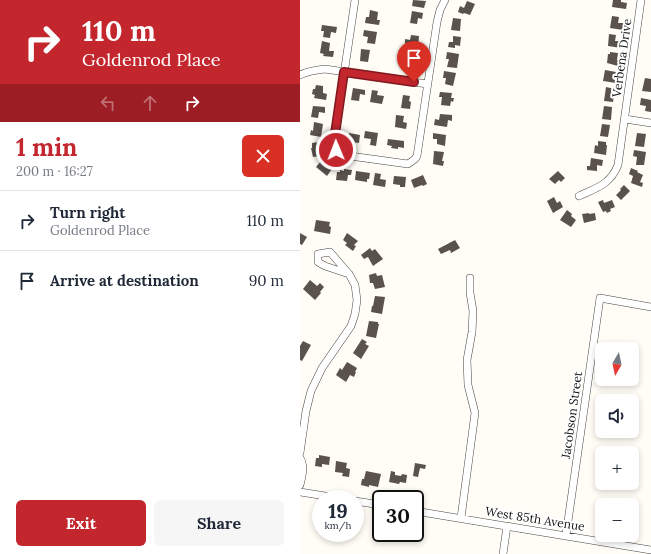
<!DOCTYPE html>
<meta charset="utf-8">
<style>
:root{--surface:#fff;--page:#f6f6f7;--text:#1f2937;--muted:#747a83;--line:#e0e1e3;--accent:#c4262e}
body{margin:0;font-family:Lora,serif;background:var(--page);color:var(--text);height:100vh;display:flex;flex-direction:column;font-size:15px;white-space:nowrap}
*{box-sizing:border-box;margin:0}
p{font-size:13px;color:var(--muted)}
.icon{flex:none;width:22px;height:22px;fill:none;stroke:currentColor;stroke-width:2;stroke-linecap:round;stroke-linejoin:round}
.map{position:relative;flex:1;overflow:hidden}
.panel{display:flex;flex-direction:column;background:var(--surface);width:300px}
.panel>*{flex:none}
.banner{background:#c4262e;color:#fff;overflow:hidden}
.needle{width:26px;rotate:189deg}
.buttons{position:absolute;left:295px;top:342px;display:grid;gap:8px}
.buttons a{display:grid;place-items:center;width:44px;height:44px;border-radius:6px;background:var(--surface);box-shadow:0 2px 6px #0003;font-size:20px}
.speed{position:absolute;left:12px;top:490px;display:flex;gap:8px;font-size:20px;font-weight:700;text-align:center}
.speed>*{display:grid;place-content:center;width:52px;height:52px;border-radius:50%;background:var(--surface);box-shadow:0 2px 6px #0003;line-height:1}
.speed small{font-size:10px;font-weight:400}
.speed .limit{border:2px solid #111;border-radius:6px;background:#fff;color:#111}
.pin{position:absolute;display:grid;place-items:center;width:34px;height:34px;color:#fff;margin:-41px -17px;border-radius:50% 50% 50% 0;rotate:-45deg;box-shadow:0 0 4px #0007}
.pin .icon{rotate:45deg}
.me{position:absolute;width:44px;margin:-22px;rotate:359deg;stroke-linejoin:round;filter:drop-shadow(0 0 3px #0008)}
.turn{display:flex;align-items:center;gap:14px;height:84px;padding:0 16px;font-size:18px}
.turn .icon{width:52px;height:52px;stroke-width:2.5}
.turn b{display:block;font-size:28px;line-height:34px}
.lanes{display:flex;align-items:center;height:38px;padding:0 16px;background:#0003;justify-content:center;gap:20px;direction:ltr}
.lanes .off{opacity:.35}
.round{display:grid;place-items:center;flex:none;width:42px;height:42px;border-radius:6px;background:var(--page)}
.summary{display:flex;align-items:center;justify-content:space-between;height:68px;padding:0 16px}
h1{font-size:24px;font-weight:800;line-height:30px;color:var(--accent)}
.button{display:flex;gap:8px;margin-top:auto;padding:8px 16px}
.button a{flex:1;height:46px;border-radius:6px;background:var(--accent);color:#fff;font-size:16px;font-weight:800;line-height:46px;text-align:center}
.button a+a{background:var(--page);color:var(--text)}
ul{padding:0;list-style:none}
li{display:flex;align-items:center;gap:12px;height:60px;padding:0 16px;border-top:1px solid var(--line)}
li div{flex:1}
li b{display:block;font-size:15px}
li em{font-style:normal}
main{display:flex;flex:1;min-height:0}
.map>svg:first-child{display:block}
.building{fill:#5a524d}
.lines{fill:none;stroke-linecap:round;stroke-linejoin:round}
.minor-casing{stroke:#444;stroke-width:8}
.minor{stroke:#fff;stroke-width:7}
.route-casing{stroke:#7f191e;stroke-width:10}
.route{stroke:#c4262e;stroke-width:7}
.labels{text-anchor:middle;stroke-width:4;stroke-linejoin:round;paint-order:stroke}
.street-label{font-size:12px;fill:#111;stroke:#fff}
</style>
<main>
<section class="panel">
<div class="banner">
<div class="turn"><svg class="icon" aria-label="right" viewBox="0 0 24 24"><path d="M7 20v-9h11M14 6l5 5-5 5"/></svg><div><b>110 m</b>Goldenrod Place</div></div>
<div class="lanes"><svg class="icon off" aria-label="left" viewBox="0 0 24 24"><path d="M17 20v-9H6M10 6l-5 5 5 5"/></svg><svg class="icon off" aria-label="ahead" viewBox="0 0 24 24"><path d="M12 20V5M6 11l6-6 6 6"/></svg><svg class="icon" aria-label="right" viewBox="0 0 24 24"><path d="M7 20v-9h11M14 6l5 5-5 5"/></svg></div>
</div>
<div class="summary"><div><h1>1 min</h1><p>200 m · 16:27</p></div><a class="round" style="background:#d93025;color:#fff"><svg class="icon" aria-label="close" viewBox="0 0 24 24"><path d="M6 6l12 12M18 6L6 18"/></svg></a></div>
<ul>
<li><svg class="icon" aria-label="right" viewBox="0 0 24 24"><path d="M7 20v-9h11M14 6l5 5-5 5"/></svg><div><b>Turn right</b><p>Goldenrod Place</p></div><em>110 m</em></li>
<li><svg class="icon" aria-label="arrive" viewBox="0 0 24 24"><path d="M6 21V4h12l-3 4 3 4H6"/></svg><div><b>Arrive at destination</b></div><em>90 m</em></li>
</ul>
<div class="button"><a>Exit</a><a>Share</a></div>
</section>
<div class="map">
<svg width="351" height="554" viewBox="0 0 351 554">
<rect width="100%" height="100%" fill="#fffdf5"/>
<path class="building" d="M 113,0 L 126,1 L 124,8 L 112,6 Z
M 313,0 L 321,0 L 321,2 L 327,3 L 326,9 L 312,7 Z
M 167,1 L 175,4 L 170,15 L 164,13 L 163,14 L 158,12 L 160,6 L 164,8 Z
M 70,10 L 78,12 L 77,20 L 80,20 L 79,25 L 65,23 L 66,17 L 69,17 Z
M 112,11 L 123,13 L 122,19 L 118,18 L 117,24 L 110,23 Z
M 312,16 L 319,17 L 318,23 L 324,23 L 323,30 L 310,28 Z
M 153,18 L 161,19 L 160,31 L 151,30 Z
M 22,25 L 37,27 L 36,33 L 31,32 L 30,38 L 23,37 L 24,31 L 21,31 Z
M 64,30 L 77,32 L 75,44 L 67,43 L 68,37 L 63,36 Z
M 309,34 L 316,35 L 315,41 L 322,41 L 321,48 L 308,46 Z
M 111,35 L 119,36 L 118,48 L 109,47 L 109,44 L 105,43 L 105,39 L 110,40 Z
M 153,36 L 161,37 L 160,46 L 155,45 L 155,48 L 148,47 L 149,42 L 153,42 Z
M 22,41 L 30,43 L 29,51 L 34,51 L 33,57 L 23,56 L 24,54 L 20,53 Z
M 61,49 L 70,50 L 68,62 L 60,61 Z
M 147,52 L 159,54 L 157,68 L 147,67 L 149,59 L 146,59 Z
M 310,52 L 318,53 L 317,60 L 319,60 L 318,66 L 307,63 L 308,54 L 310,54 Z
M 108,54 L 117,59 L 114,64 L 112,63 L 109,68 L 102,64 Z
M 305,70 L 316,72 L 315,76 L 317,77 L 316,83 L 303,81 Z
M 144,71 L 156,73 L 153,86 L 145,84 L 146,78 L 143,78 Z
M 345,78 L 351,79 L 351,92 L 342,91 Z
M 16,85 L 23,86 L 23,93 L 27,94 L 26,100 L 14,98 L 15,95 L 12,94 L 13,89 L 15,89 Z
M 306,87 L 315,89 L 313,102 L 304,101 Z
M 53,88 L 65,90 L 65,95 L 60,94 L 59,101 L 51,100 Z
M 72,90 L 78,91 L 77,95 L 84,96 L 82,104 L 70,102 Z
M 140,92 L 152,93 L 151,98 L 154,98 L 153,102 L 151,101 L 150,106 L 141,105 L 142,97 L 139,97 Z
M 103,95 L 110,96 L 109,101 L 111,102 L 110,109 L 101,108 Z
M 341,98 L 351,100 L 351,112 L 345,111 L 346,106 L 340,105 Z
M 13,106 L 25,107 L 25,113 L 19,112 L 18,118 L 11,117 Z
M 304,106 L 312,107 L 311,120 L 302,119 Z
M 140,114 L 152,115 L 152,121 L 148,120 L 147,127 L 134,125 L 135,119 L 139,120 Z
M 96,115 L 104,116 L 103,122 L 107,123 L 106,129 L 95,127 Z
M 14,122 L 23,124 L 21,137 L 10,135 L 11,130 L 13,131 Z
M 302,124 L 310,125 L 308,137 L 300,136 Z
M 65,131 L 78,133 L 76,146 L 70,145 L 71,139 L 64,138 Z
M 49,133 L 60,135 L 59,143 L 51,142 L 52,141 L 48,140 Z
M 133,133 L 146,135 L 145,146 L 137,144 L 137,139 L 133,139 Z
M 337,133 L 346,134 L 344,147 L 335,146 Z
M 88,139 L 104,141 L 104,148 L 98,147 L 98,149 L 91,148 L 92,146 L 87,145 Z
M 298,141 L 306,142 L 306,145 L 307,145 L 306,155 L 294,153 L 295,145 L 298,146 Z
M 19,142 L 21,156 L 13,157 L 11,148 L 12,148 L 12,143 Z
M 334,150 L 346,152 L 344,165 L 336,165 L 337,157 L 333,156 Z
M 134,151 L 144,152 L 142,161 L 144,161 L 143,166 L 133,164 Z
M 291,158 L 303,160 L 302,166 L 297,165 L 297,171 L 287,170 L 287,166 L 290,166 Z
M 21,161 L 27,166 L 29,163 L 34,166 L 27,176 L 16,167 Z
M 331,168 L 338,171 L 337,172 L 343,175 L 340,182 L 343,183 L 342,187 L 331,183 L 333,176 L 329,174 Z
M 44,169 L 52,170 L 51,175 L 48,175 L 47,181 L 36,180 L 37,172 L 40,172 L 40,170 L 44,171 Z
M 56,171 L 70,173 L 69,179 L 67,179 L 67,182 L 55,180 Z
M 258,171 L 265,178 L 261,182 L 259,180 L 255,184 L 249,179 Z
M 75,173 L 81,174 L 80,179 L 86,180 L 85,187 L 73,185 Z
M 123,175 L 127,184 L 123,186 L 122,185 L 114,188 L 111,180 Z
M 94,176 L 106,177 L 105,187 L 100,187 L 100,185 L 93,184 Z
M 324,185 L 330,191 L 321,200 L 316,195 L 321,190 L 320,189 Z
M 254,197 L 257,203 L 260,201 L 263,207 L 253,213 L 247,201 Z
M 303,200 L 304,203 L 312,200 L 315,207 L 310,209 L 311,211 L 307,213 L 306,211 L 303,212 L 298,202 Z
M 267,210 L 272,214 L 271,216 L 276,220 L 271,227 L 260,220 Z
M 289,213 L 289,214 L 295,213 L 296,220 L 284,223 L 282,214 Z
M 16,220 L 30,222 L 29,226 L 31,227 L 30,234 L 14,231 Z
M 0,233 L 7,237 L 2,245 L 0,244 Z
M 47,233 L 58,241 L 54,245 L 56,246 L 53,251 L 45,245 L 47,243 L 43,240 Z
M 155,240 L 160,248 L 151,253 L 150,250 L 141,254 L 138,249 Z
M 70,248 L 72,251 L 75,249 L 83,259 L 73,266 L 68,257 L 64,259 L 61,255 Z
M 76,273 L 77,276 L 82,275 L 85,287 L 75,289 L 73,283 L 70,283 L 69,275 Z
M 10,280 L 17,286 L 20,283 L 24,287 L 20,292 L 21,293 L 15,300 L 3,289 Z
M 75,296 L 85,297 L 82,314 L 71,312 L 72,306 L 73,306 Z
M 69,321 L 78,322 L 78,324 L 79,324 L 76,338 L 66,336 Z
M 62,339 L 67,342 L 65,344 L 69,346 L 61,359 L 53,353 Z
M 3,341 L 11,345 L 2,361 L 0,360 L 0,346 Z
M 47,362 L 57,368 L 55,372 L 56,372 L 54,377 L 50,375 L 46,382 L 36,375 L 40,368 L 42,370 Z
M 19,455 L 30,457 L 29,465 L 22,464 L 22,467 L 15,466 L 16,458 L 19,458 Z
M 36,461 L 47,463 L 46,468 L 50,469 L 49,477 L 42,476 L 43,473 L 35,472 Z
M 115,463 L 126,465 L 125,469 L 120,468 L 118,477 L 113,476 Z
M 66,471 L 81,474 L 78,487 L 69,485 L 69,487 L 61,485 L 62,479 L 64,479 Z
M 91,471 L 95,472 L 95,475 L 101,476 L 102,474 L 107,475 L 106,483 L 100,482 L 99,484 L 89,482 Z"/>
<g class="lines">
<defs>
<path id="minor" d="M 55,0 L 34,141 C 34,148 37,152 43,155 L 108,164 L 115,159 L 117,156 L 137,22 L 140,10 L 145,0
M 0,75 C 8,71 16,70 25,69 L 127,84
M 325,119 L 351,123
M 279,196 C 296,188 310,185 318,165 L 341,0
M 0,453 L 6,411 L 11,391 L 22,368 L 51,326 L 55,314 L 57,300 L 55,285 L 49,274 L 30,252 L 18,254 L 18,262 L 25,266 L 49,274
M 0,458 C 5,465 2,477 0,485
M 0,492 L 44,499
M 55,501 L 81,505
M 115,511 L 351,550
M 161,518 L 175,413 L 168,385 L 167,360 L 172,332 L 173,311 L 170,293 L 170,278
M 266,535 L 300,298 L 351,307
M 203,554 L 207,526"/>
</defs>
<use href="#minor" class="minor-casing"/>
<use href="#minor" class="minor"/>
</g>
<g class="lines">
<defs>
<path id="route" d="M 36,150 L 35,147 L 34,141 L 44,72 L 114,82"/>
</defs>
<use href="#route" class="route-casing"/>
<use href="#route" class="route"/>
</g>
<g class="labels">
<g class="street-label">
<text transform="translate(322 58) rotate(-82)" y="4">Verbena Drive</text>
<text transform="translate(272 415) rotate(-82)" y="4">Jacobson Street</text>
<text transform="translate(235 519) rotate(9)" y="4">West 85th Avenue</text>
</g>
</g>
</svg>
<div class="buttons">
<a><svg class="needle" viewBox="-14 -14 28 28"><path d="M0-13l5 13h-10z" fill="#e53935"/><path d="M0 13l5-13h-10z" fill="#747a83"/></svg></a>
<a><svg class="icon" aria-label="sound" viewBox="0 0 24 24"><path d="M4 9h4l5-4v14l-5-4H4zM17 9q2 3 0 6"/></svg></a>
<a>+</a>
<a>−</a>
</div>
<div class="speed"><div>19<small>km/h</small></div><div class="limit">30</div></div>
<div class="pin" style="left:114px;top:82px;background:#d93025"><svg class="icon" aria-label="arrive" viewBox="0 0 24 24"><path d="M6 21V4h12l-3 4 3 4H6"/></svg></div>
<svg class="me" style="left:36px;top:150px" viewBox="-20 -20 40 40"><circle r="17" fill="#c4262e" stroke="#fff" stroke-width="3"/><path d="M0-11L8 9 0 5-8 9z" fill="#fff"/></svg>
</div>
</main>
